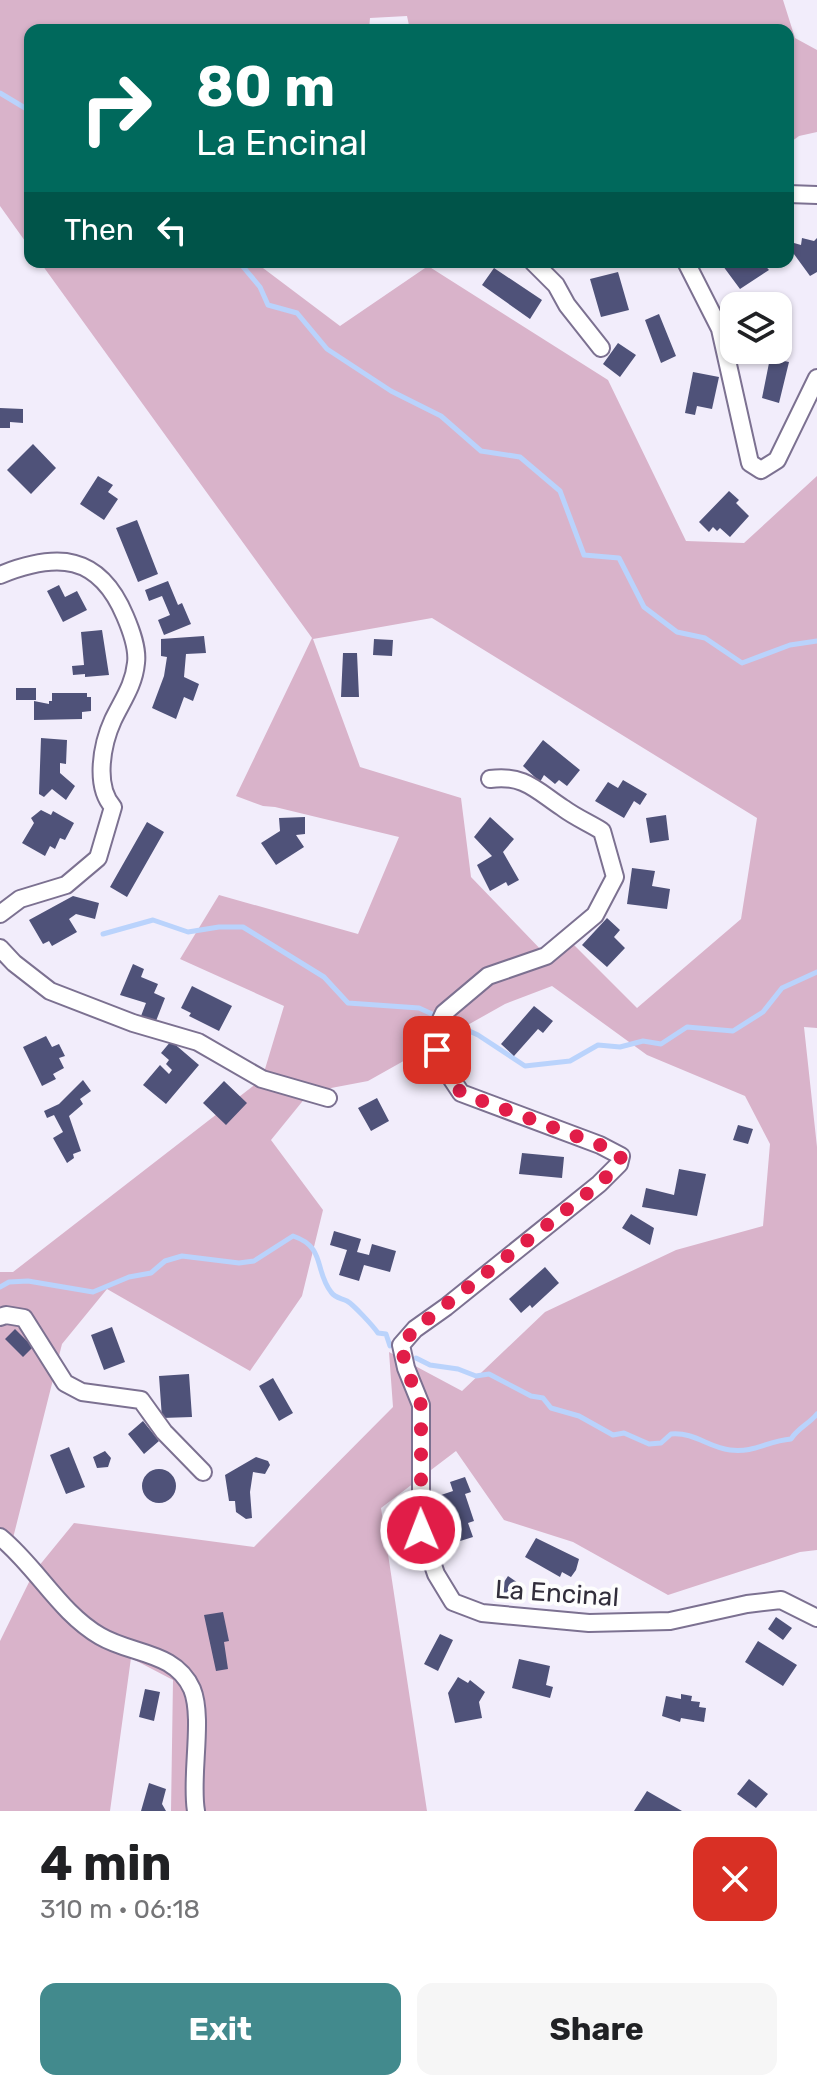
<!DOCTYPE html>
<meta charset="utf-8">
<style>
:root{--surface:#fff;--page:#f6f6f6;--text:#202124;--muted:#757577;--accent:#428a8d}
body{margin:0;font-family:Rubik,sans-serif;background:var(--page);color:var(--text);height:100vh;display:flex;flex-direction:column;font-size:30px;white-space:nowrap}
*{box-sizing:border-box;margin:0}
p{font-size:26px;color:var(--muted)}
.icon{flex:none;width:44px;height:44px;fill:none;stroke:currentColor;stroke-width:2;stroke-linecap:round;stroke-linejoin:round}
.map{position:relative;height:1811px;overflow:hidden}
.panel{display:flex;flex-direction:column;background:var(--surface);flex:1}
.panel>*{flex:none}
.hud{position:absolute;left:24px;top:24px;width:770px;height:244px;border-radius:16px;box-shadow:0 2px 6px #0004;background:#00695c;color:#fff;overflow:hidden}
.controls{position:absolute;left:720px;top:292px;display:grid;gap:16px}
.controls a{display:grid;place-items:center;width:72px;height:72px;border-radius:16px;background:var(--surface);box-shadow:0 2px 6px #0004;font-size:40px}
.pin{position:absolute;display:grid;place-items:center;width:68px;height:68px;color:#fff;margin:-34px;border-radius:16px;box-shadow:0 4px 12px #0006}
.me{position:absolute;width:88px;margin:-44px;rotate:359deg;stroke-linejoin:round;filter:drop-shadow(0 0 6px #0008)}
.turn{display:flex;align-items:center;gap:28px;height:168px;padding:0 40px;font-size:36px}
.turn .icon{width:104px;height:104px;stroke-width:2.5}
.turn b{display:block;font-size:56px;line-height:68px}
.then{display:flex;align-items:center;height:76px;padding:0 40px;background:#0003;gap:16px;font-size:30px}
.round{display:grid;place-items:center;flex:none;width:84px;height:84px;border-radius:16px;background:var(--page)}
.head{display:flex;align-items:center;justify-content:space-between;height:136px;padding:0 40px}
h1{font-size:48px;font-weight:700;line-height:60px}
.button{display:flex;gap:16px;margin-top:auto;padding:16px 40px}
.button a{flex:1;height:92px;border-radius:16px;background:var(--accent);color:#fff;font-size:32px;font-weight:700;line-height:92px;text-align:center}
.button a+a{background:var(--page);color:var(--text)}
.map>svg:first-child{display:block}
.green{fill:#d9b3ca;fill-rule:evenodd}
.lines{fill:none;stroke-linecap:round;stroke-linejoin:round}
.stream{stroke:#bad3fc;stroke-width:5}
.building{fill:#4f5279}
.street-casing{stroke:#7c7191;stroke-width:20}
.street{stroke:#fff;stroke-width:16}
.route{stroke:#e11d48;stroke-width:14;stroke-dasharray:0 25.2}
.labels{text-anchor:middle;stroke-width:8;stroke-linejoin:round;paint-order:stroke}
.street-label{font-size:26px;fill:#322e3b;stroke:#fdfdfd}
</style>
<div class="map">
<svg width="817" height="1811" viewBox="0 0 817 1811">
<rect width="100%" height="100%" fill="#f2edfb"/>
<path class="green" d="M 0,0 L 783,0 L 795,38 L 817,50 L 817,132 L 799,136 L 788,144 L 788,30 L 410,30 L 407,16 L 370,18 L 369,30 L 30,30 L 30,248 L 0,206 Z
M 40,262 L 255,262 L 340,326 L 428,266 L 608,380 L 686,541 L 744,543 L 817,476 L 817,1028 L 804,1027 L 817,1147 L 817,1550 L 800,1552 L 668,1595 L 573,1542 L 504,1520 L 456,1451 L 381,1508 L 427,1811 L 171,1811 L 173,1680 L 131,1658 L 110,1811 L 0,1811 L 0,1641 L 34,1572 L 74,1523 L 254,1547 L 393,1407 L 389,1352 L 462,1391 L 545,1312 L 676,1250 L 763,1226 L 770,1144 L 745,1096 L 647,1055 L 552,986 L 505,1004 L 368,1081 L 310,1092 L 271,1140 L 323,1210 L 302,1296 L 250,1371 L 107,1289 L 62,1344 L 11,1546 L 0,1537 L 0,1272 L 13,1272 L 262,1079 L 284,1006 L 180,959 L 219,895 L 358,934 L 399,837 L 275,807 L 263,806 L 236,796 L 312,638 ZM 432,618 L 757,818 L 741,919 L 637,1008 L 567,938 L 546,955 L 471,877 L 461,798 L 360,767 L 313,639 Z"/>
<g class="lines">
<path class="stream" d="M 0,93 L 30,111
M 239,262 L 260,287 L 268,305 L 297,313 L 327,349 L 391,391 L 441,416 L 481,451 L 520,457 L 560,491 L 584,555 L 619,558 L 644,607 L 677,632 L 705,638 L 742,663 L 790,645 L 817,641
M 103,934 L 153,920 L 188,932 L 219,927 L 243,927 L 324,977 L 348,1003 L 419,1008 L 478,1035 L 525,1066 L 570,1061 L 598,1045 L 620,1047 L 643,1041 L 661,1044 L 687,1027 L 733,1031 L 763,1012 L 782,988 L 817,972
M 0,1287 L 9,1282 L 28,1281 L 93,1292 L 129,1277 L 151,1273 L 165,1261 L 182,1256 L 239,1263 L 254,1261 L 293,1236 C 326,1247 314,1270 331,1292 C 335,1298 341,1298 347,1301 C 354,1305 373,1326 378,1333 L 386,1334 L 390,1346
M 416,1358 L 430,1365 L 458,1369 L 476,1376 L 489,1374 L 531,1396 L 543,1398 L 551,1408 L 579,1416 L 613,1435 L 624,1433 L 649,1444 L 661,1443 L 671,1434 C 695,1432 707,1447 730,1450 C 755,1453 767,1441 791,1439 C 798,1428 809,1424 817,1414"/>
</g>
<path class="building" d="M 802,238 L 814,241 L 817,238 L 817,272 L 810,276 L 791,250 L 794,243 L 801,245 Z
M 720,262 L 762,262 L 769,270 L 740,289 Z
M 494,268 L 542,300 L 530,319 L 482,285 Z
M 618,272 L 629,310 L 601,317 L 590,279 Z
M 752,294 L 777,297 L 777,306 L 752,306 Z
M 659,314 L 676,356 L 661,363 L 645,320 Z
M 618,343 L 636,355 L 620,377 L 603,364 Z
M 770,358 L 789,362 L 779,403 L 762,398 Z
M 693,372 L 719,377 L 712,409 L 697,406 L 695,415 L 685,413 Z
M 0,408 L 23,409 L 23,423 L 10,422 L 10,428 L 0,428 Z
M 33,444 L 56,468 L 31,494 L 7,470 Z
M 98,476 L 113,485 L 108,492 L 118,499 L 104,520 L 80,504 Z
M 729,491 L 739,500 L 736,503 L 749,516 L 730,537 L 720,528 L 717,531 L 713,527 L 709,532 L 699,522 Z
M 137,520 L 158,574 L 138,582 L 116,528 Z
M 168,581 L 178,605 L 182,603 L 191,624 L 164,635 L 158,620 L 170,615 L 162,596 L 149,601 L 145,590 Z
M 59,585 L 65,597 L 77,591 L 87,610 L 63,622 L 47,591 Z
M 102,630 L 109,675 L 85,677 L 85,674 L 73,675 L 72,666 L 84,665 L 81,632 Z
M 204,636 L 206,653 L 186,654 L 184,677 L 199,684 L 193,701 L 184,697 L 176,719 L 152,708 L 164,676 L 167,657 L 161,656 L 161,639 Z
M 374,639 L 393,640 L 392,656 L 373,655 Z
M 343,653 L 357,653 L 359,697 L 341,697 Z
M 16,688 L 36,688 L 36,700 L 16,700 Z
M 52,693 L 87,693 L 87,697 L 91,697 L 91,711 L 82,712 L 82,719 L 34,720 L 34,701 L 49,704 L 49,701 L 52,701 Z
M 41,738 L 67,740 L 66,764 L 60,763 L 60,773 L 75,786 L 66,800 L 52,789 L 44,797 L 39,794 Z
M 543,740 L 580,770 L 567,786 L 559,780 L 555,784 L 544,775 L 540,782 L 523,766 Z
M 623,780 L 647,794 L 640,805 L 634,801 L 624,818 L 595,801 L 608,782 L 618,788 Z
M 41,810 L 51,815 L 53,811 L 74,823 L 65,840 L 60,838 L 55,849 L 50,846 L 45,856 L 22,843 L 34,823 L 31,818 Z
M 666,815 L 669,840 L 650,843 L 646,818 Z
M 305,817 L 305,834 L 296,835 L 304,847 L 276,865 L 261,843 L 280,831 L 279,818 Z
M 490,817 L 514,839 L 503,852 L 519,880 L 508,886 L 506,882 L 490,891 L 477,865 L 492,856 L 474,837 Z
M 147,822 L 164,832 L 127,897 L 110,887 Z
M 632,868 L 655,871 L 652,886 L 670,889 L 667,909 L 627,904 Z
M 73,896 L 99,903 L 95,919 L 76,914 L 69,919 L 77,932 L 52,946 L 49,941 L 43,944 L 29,920 Z
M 607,918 L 620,930 L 614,937 L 625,948 L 607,967 L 582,945 Z
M 133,964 L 144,969 L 141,977 L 158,984 L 154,993 L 165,998 L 156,1021 L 141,1016 L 146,1003 L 120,995 Z
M 192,986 L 232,1006 L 219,1031 L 189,1016 L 191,1013 L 181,1008 Z
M 534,1006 L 553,1021 L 543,1033 L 538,1029 L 514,1056 L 501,1044 Z
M 46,1036 L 52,1047 L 59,1044 L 65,1056 L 59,1058 L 64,1068 L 53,1074 L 56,1079 L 42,1086 L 23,1047 Z
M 171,1041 L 199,1065 L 166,1104 L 143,1085 L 160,1065 L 169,1074 L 172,1070 L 166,1064 L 169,1060 L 161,1053 Z
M 83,1080 L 91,1091 L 80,1099 L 83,1104 L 69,1116 L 81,1151 L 73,1154 L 74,1158 L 67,1163 L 53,1138 L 63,1132 L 54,1115 L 47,1118 L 44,1111 L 59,1104 Z
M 224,1081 L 247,1103 L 226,1125 L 203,1103 Z
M 377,1098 L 389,1121 L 371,1131 L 358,1108 Z
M 738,1125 L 753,1129 L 748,1144 L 733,1140 Z
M 522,1153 L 564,1157 L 562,1178 L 519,1174 Z
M 679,1169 L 706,1174 L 697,1216 L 642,1207 L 646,1188 L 674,1195 Z
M 631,1214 L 654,1228 L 650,1245 L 622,1228 Z
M 334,1231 L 361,1239 L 357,1252 L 369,1255 L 372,1244 L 396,1251 L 390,1272 L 364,1265 L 359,1281 L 339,1275 L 347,1250 L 330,1245 Z
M 545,1267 L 559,1283 L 532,1308 L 530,1305 L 521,1313 L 509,1299 Z
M 112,1327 L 125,1362 L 104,1370 L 91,1335 Z
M 15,1329 L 33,1347 L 23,1357 L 5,1339 Z
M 189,1374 L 192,1417 L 162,1418 L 159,1376 Z
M 273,1378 L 293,1413 L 279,1421 L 259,1386 Z
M 143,1421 L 159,1441 L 144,1454 L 128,1434 Z
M 69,1447 L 85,1487 L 66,1494 L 50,1455 Z
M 105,1451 L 111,1458 L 108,1467 L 97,1468 L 93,1457 Z
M 256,1457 L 268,1461 L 270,1465 L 265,1474 L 253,1472 L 250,1492 L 252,1518 L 246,1519 L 236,1512 L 235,1501 L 229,1501 L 225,1475 Z
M142 1486a17 17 0 1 1 34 0a17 17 0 1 1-34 0Z
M 465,1477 L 471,1492 L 465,1494 L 474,1521 L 468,1523 L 473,1537 L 457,1542 L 441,1495 L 453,1491 L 450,1482 Z
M 536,1538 L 579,1559 L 576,1570 L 571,1577 L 562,1572 L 560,1577 L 525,1557 Z
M 508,1576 L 521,1585 L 511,1600 L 498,1591 Z
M 223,1612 L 229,1641 L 224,1642 L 228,1669 L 216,1671 L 204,1615 Z
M 776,1617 L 792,1628 L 783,1640 L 768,1629 Z
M 440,1634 L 453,1640 L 438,1671 L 424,1664 Z
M 758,1641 L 797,1665 L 783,1686 L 745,1662 Z
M 519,1659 L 550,1666 L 546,1685 L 553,1687 L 550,1698 L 512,1688 Z
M 458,1677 L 468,1683 L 470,1680 L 485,1692 L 479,1702 L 482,1718 L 455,1723 L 448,1693 Z
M 145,1689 L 160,1692 L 154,1721 L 139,1717 Z
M 681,1694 L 692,1696 L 691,1701 L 700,1702 L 699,1707 L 706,1708 L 704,1722 L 681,1718 L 680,1722 L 662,1716 L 666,1696 L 681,1699 Z
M 749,1779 L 768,1794 L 756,1808 L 737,1794 Z
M 149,1783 L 166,1789 L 162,1804 L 166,1811 L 141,1811 Z
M 647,1791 L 682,1811 L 634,1811 Z"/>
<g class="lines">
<defs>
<path id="street" d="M 788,194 L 817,195
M 533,262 L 556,285 L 567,305 L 601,348
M 686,262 L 720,329 L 750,463 L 761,470 L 777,460 L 817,378
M 0,575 C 57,552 99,554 125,616 C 131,630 138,648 136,663 C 134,685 122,701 113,720 C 102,744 94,786 113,807 L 98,858 L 66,885 L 20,899 L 0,914
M 490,779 C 524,774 537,791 563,808 C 575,817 589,823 602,831 L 615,877 L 595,915 L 546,956 L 488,976 L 444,1013 L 436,1030 L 437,1050 L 447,1072 L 461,1093 L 600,1145 L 621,1156 L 619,1164 L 599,1184 L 446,1307 L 415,1329 L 401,1345 L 406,1368 L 421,1405 L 421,1530 L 436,1574 L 453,1602 L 482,1613 L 589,1623 L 670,1621 L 747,1604 L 781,1600 L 817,1618
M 0,948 L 14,963 L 50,991 L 133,1023 L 198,1042 L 262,1079 L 328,1098
M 0,1317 L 6,1315 L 24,1318 L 65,1383 L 82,1392 L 141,1400 L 164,1432 L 203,1472
M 0,1537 C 36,1566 60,1613 100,1636 C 132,1655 175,1651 192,1689 C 204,1718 190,1777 196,1811"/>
</defs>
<use href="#street" class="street-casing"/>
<use href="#street" class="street"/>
</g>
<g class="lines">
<path class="route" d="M 421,1530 L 421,1405 L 406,1368 L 401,1345 L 415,1329 L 599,1184 L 619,1164 L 621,1156 L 600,1145 L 461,1093 L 447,1072 L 437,1050"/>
</g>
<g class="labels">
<g class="street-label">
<text transform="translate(557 1593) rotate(4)" y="9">La Encinal</text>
</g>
</g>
</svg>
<div class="controls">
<a><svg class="icon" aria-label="layers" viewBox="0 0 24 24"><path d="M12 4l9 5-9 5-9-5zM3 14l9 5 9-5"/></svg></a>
</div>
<div class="pin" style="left:437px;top:1050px;background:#d93025"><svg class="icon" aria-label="arrive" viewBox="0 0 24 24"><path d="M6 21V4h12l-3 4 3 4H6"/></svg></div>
<svg class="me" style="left:421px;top:1530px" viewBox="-20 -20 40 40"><circle r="17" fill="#e11d48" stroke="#fff" stroke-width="3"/><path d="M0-11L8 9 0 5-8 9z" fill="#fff"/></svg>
<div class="hud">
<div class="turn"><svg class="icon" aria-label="right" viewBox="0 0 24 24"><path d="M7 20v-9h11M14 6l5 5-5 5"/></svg><div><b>80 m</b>La Encinal</div></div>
<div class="then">Then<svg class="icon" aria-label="left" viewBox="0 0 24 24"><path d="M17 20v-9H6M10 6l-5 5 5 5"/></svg></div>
</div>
</div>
<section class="panel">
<div class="head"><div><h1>4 min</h1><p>310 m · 06:18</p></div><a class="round" style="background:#d93025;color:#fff"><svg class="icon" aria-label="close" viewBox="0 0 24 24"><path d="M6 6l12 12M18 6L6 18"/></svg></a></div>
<div class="button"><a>Exit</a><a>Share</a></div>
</section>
